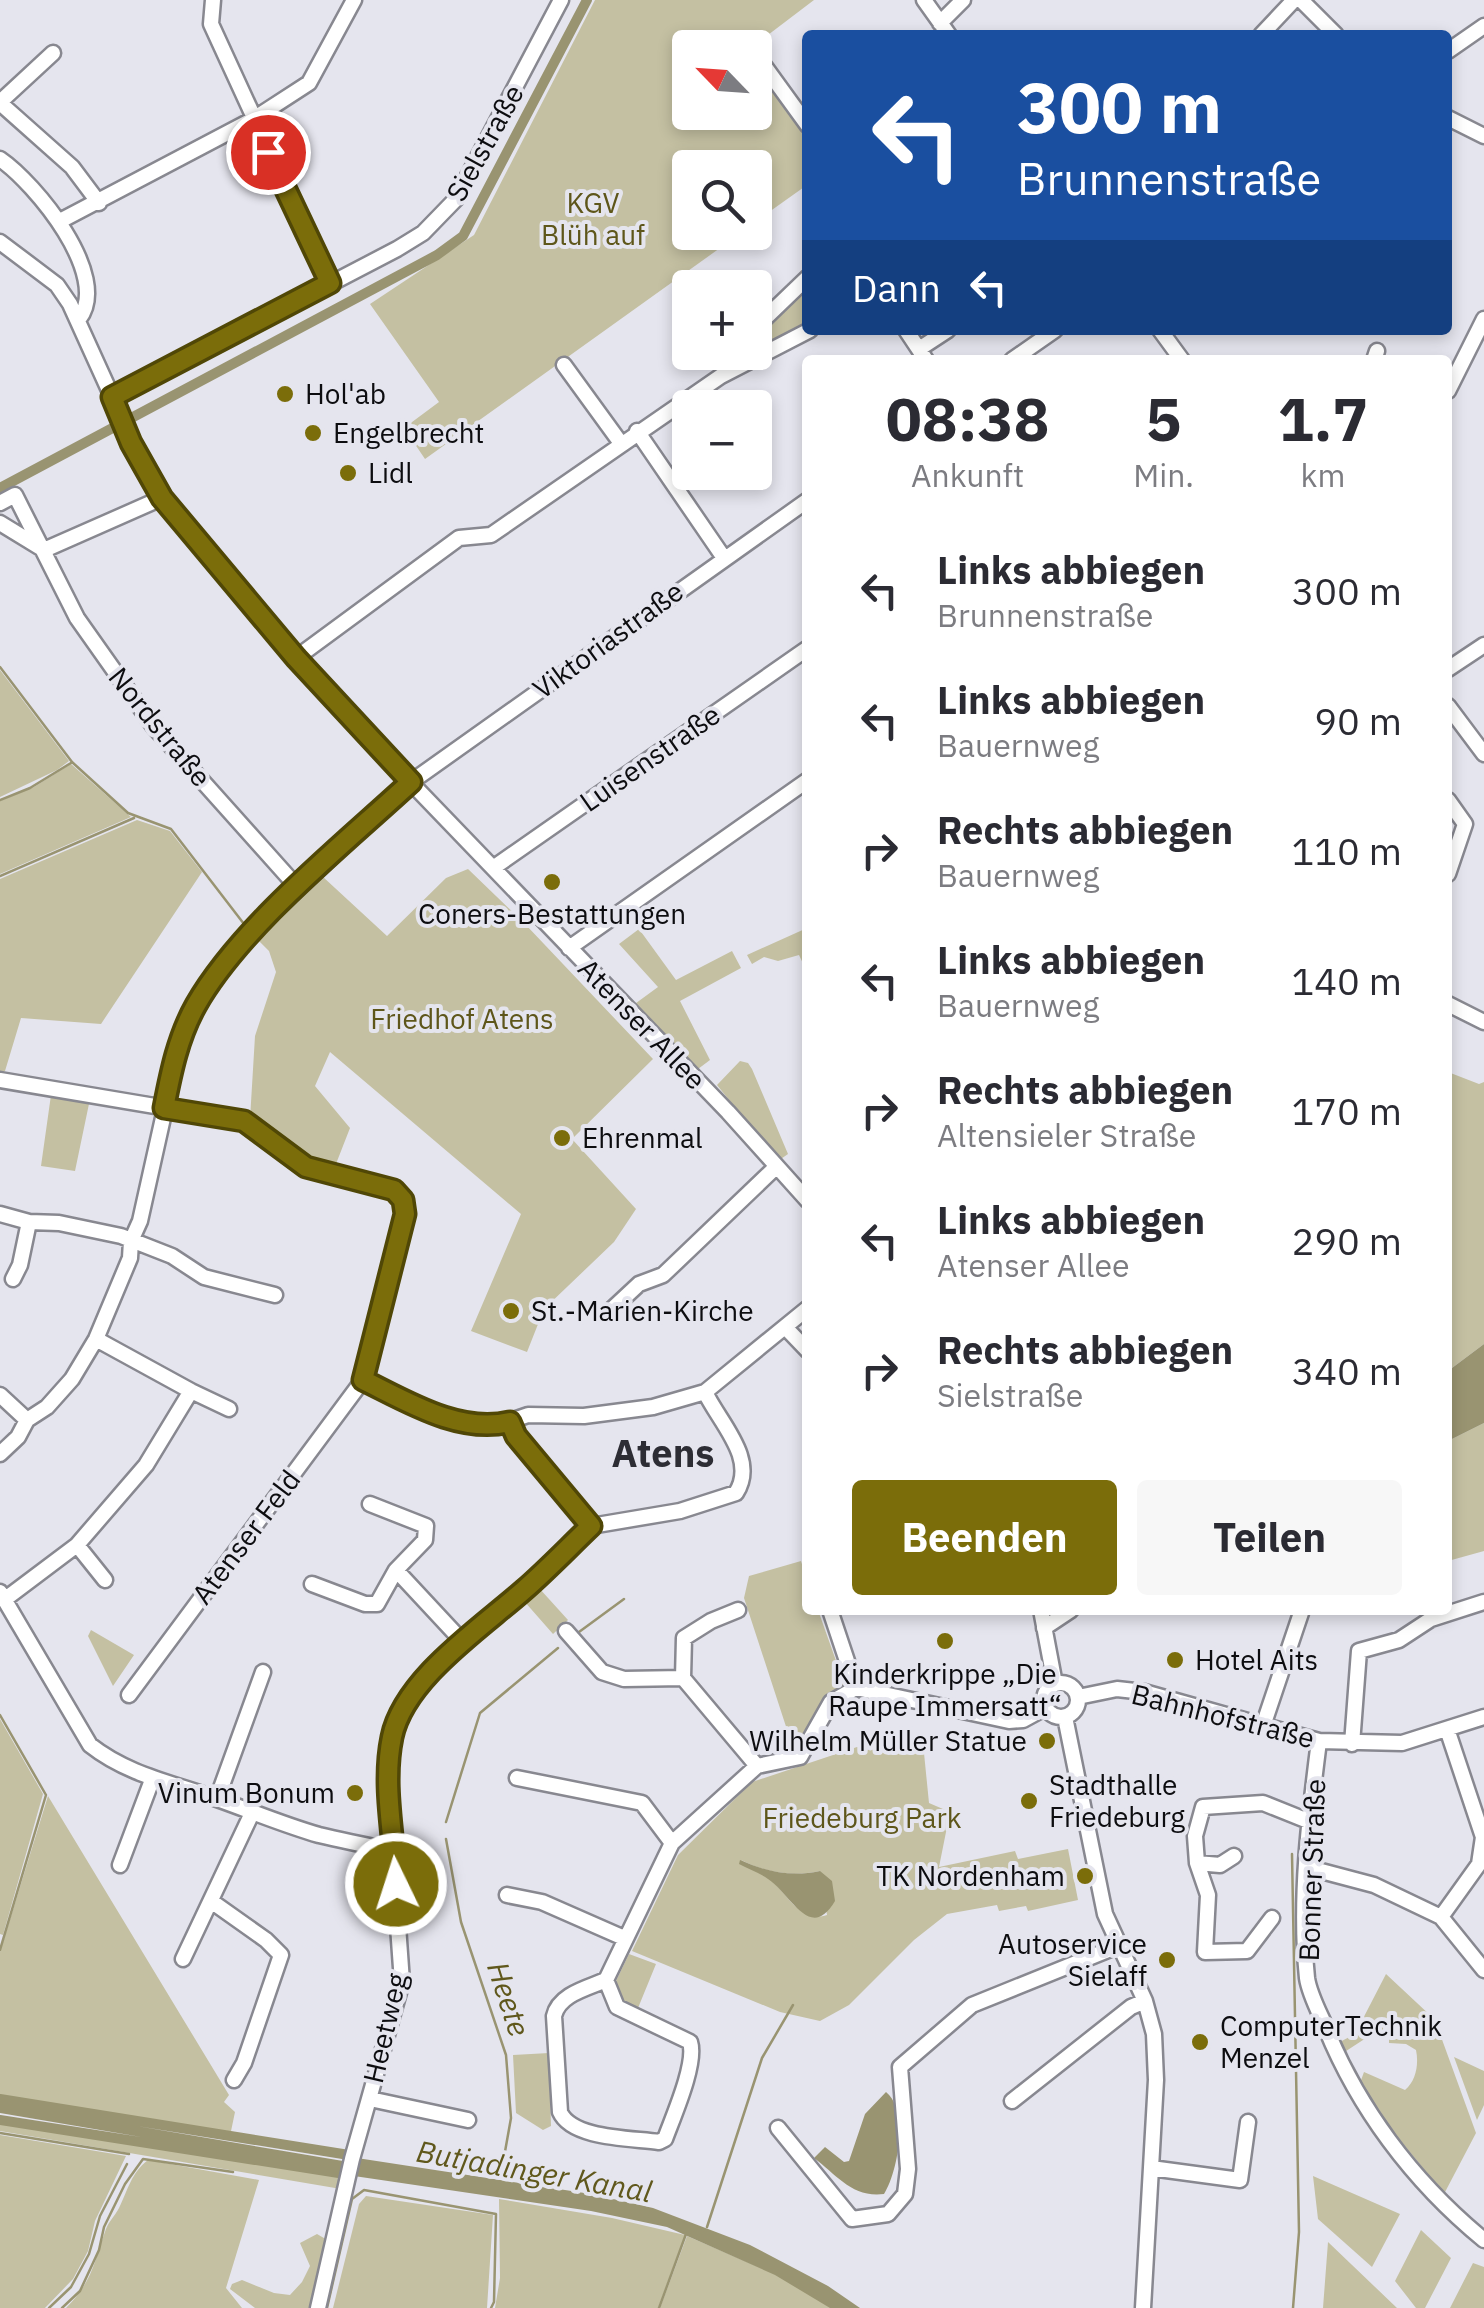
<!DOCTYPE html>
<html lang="de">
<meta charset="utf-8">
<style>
:root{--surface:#fff;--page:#f7f7f7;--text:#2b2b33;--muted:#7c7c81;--accent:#7b6d0a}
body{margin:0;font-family:"IBM Plex Sans",sans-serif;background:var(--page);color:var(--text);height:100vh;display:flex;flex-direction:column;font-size:38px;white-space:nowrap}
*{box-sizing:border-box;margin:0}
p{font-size:32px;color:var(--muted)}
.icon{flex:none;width:55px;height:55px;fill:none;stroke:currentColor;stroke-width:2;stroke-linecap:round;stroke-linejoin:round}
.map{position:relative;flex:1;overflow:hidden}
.sheet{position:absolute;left:802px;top:355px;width:650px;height:1260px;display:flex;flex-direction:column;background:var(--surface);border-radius:10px;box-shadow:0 5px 15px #0003}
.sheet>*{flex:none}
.top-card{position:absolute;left:802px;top:30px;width:650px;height:305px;border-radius:10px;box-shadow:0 5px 15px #0003;background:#1a4fa0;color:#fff;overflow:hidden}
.needle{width:65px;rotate:295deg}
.controls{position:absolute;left:672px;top:30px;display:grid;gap:20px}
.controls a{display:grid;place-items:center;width:100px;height:100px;border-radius:10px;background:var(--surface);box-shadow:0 5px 15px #0003;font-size:50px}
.pin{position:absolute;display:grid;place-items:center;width:85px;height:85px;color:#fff;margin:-42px;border:5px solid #fff;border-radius:50%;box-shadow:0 2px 10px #0007}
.me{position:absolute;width:110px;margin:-55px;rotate:356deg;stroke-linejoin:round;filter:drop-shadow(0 0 8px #0008)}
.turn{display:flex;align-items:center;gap:35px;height:210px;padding:0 50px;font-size:45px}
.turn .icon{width:130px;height:130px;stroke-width:2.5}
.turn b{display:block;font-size:70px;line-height:85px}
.then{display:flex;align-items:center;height:95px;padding:0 50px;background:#0003;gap:20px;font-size:38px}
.eta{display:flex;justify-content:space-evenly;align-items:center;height:170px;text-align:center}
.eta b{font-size:60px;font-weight:700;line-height:70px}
.button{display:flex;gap:20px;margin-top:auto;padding:20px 50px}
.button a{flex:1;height:115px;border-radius:10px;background:var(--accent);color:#fff;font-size:40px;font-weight:700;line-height:115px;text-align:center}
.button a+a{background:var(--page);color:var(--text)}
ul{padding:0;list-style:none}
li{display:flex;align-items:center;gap:30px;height:130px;padding:0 50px}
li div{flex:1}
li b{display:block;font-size:38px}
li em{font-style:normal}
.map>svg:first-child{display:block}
.green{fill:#c4c0a2;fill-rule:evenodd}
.water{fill:#999471}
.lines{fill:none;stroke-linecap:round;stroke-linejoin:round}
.stream{stroke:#999471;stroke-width:2.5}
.canal{stroke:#999471;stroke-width:10}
.minor-casing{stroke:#888890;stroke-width:19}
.minor{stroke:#fff;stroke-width:14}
.route-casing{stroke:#504706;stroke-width:25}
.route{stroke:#7b6d0a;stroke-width:18}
.poi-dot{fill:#7b6d0a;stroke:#e5e5ee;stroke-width:4}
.labels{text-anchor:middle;stroke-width:8;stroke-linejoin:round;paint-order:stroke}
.street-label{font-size:28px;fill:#0d0d10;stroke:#e5e5ee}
.park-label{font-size:28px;fill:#5e561a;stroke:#e5e5ee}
.poi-label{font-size:28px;fill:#0d0d10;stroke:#e5e5ee;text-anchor:start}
.water-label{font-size:30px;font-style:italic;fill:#60581c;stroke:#e5e5ee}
.district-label{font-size:38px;font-weight:bold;fill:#2d2d34;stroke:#e5e5ee}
</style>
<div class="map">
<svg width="1484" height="2308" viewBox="0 0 1484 2308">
<rect width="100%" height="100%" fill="#e5e5ee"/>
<path class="green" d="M 595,0 L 814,0 L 752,47 L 690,48 L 690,112 L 755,112 L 755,53 L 807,133 L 807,185 L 755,222 L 755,168 L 690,168 L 690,232 L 741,233 L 425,459 L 404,428 L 439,402 L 370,304 L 474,235 Z
M 807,283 L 807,326 L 760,352 L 751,353 L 755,352 L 755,336 Z
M 0,670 L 69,761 L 57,770 L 0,797 Z
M 71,764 L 131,817 L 0,874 L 0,801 L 34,787 Z
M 137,820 L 170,831 L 202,872 L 101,1024 L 21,1018 L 5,1071 L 0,1072 L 0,879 Z
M 468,869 L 526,925 L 653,1059 L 572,1139 L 636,1209 L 614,1242 L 544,1309 L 527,1352 L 471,1331 L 521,1214 L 330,1052 L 315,1086 L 350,1128 L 334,1169 L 307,1161 L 250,1119 L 255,1036 L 276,972 L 269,951 L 258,940 L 322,876 L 387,936 L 446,878 Z
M 807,928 L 807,972 L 799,955 L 778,961 L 764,957 L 752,964 L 747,955 Z
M 639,929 L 676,980 L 732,951 L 741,968 L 680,1001 L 710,1060 L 698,1069 L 632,1006 L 658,987 L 619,944 Z
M 740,1061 L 748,1063 L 752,1069 L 788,1154 L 778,1161 L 717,1085 Z
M 1448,1072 L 1479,1084 L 1484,1082 L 1484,1344 L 1448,1371 Z
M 51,1095 L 90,1099 L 75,1171 L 41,1166 Z
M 1484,1423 L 1484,1551 L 1448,1561 L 1448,1441 Z
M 801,1561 L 807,1580 L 808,1610 L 818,1610 L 845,1686 L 816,1712 L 802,1742 L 793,1748 L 744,1598 L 749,1576 Z
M 539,1588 L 568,1620 L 553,1634 L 524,1601 Z
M 91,1630 L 134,1655 L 113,1686 L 88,1636 Z
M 0,1719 L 43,1794 L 3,1935 L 0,1934 Z
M 857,1747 L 924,1753 L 929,1803 L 950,1812 L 939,1867 L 1015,1851 L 1018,1859 L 1068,1849 L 1078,1900 L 1028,1911 L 1026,1906 L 999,1911 L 997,1905 L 947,1914 L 914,1940 L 849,2005 L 820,2021 L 780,2012 L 632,1951 L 678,1855 L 752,1782 ZM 741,1860 C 767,1873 792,1877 820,1871 L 827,1915 C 800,1924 787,1893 769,1878 C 760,1872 750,1866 741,1860 Z
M 48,1796 L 229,2095 L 224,2102 L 235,2112 L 230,2136 L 0,2099 L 0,1952 Z
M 629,1954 L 656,1964 L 638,2008 L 622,2000 L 616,1981 Z
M 1386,1974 L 1432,2017 L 1363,2040 L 1343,2053 L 1338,2043 L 1355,2034 Z
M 1436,2023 L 1476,2133 L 1444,2194 L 1391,2129 L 1360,2083 L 1364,2072 L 1405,2090 C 1416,2081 1419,2064 1416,2050 L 1406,2044 L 1389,2043 L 1389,2038 Z
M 549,2053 L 551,2126 L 543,2130 L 516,2113 L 513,2055 Z
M 1454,2057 L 1484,2071 L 1484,2105 L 1477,2120 Z
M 0,2120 L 345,2174 L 341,2189 L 0,2131 Z
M 0,2135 L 126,2156 L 95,2221 L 88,2251 L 73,2279 L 45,2308 L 0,2308 Z
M 148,2160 L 259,2180 L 226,2288 L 242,2308 L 66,2308 C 93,2281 94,2262 106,2229 C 109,2221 115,2216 119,2208 C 128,2190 131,2173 148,2160 Z
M 1313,2176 L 1400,2214 L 1372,2267 L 1318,2219 Z
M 366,2196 L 493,2215 L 487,2308 L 333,2308 L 359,2204 Z
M 499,2199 L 612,2218 L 685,2235 L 658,2308 L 495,2308 L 500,2278 Z
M 1421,2230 L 1451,2258 L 1425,2308 L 1416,2308 L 1395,2281 Z
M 317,2234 L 329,2241 L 312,2308 L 255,2308 L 230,2289 L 232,2284 L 242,2280 L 274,2293 L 290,2295 L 302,2282 L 310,2266 L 300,2243 Z
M 687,2236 L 791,2281 L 832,2308 L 660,2308 Z
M 1328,2242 L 1397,2308 L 1323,2308 Z
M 1473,2263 L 1484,2267 L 1484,2308 L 1450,2308 Z"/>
<path class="water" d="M 1484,1344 L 1484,1423 L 1448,1441 L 1448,1371 Z
M 740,1860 C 767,1872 791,1877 820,1871 L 832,1881 L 835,1901 C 810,1943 791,1894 768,1879 C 760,1873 748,1869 739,1864 Z
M 886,2092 C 909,2110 898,2172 884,2194 C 852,2198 837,2175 814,2158 L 825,2147 L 844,2162 L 849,2161 L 865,2114 Z
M 357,2158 L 591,2194 L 653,2208 L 750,2245 L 828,2286 L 860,2308 L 830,2308 L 775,2275 L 667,2227 L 591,2211 L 354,2176 Z"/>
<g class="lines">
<path class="stream" d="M 0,667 L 72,762 L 128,813 L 171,829 L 244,924
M 0,800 L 30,788 L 71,763
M 0,876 L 134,818
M 107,1092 L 155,1098
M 579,1632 L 624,1599
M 0,1715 L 46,1795 L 0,1950
M 446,1822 L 480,1713 L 558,1648
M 446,1839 L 461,1922 L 506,2055 L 511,2118 L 501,2174
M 1292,1854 L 1299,2232 L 1293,2308
M 0,2133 L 129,2154
M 707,2227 L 762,2058 L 793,2005
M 49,2308 L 71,2287 L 89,2254 L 100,2216 L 127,2164
M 62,2308 L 80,2291 L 99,2250 L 104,2227 L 125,2184 L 143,2159 L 233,2172
M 327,2308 L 352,2199 L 364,2190 L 496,2214 L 494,2302 L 491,2308
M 659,2308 L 686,2234"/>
<path class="canal" d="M 0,488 L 437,255 L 463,236 L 587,0
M 0,2099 L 349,2155 L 345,2174 L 0,2120
M 0,2108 L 354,2168"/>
<defs>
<path id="minor" d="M 213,0 L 211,24 L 330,283
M 924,0 L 949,35
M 1301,0 L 1336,35
M 940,23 L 963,0
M 1261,35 L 1294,0
M 1448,51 L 1484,26
M 755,53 L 808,126
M 0,102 L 53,53
M 0,103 L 72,167 L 99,203
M 1448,118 L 1484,136
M 0,159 C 35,183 112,276 79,319
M 60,221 L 252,120 L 309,83 L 354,0
M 0,242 L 57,285 L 70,304 L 148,476 L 197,541 L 296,658 L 391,762 L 728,1112 L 808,1201
M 755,328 L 808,277
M 906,330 L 926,360
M 1160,330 L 1182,360
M 919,349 L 948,330
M 1012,360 L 1055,330
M 1374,360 L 1377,351
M 564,365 L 620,442
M 1448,391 L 1484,319
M 113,397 L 397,249 L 423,233 L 456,199 L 561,0
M 637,431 L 724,558
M 0,503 L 15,495 L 77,618 L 154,727 L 298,888
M 0,523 L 44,550
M 44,550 L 162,498
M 296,658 L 459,538 L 491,535 L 721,376 L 810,330
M 1448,669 L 1484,645
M 1448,706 L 1484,754
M 1448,800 L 1465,824 L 1448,874
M 493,868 L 808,648
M 569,948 L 808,780
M 1448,1004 L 1484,1022
M 0,1080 L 244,1121 L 306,1167 L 394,1190 L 403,1200 L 405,1213 L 363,1380 L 129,1695
M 0,1214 L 29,1222 L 59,1223 L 121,1236 L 172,1256 L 204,1277 L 275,1295
M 13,1279 L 20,1265 L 29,1222
M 610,1311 L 639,1284 L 663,1275 L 776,1167
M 785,1327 L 808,1351
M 363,1380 L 422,1409 L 472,1425 L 499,1425 L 528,1415 L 584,1416 L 653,1407 L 705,1392 L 808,1308
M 191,1391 L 229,1409
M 0,1395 L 27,1420
M 510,1423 L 517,1436 L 591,1526
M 0,1454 L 18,1437 L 27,1420 L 47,1407 L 72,1379 L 96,1339 L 130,1258 L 131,1241 L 140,1221 L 181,1037 L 196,1005 L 217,974 L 248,936 L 411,782 L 808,500
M 77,1545 L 105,1580
M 396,1570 L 463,1642
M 312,1584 L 365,1604 L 377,1604 L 396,1570 L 425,1540 L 426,1526 L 370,1504
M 0,1592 L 90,1745 C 128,1775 173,1783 217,1799 C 251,1811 284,1825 319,1835 C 344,1841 369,1846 394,1851
M 4,1600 L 77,1545 L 146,1465 L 191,1391 L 96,1339
M 738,1610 L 711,1621 L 684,1638 L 683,1678 L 757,1766
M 830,1610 L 856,1688
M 1041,1610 L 1055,1684
M 1044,1628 L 1071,1610
M 566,1631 L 602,1672 L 624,1679 L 683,1678
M1044 1700a17 17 0 1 1 34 0a17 17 0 1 1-34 0Z
M 1078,1697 L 1117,1689 L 1144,1692 L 1319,1741 L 1402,1743 L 1484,1717
M 1065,1717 L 1105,1914 L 1145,2001 L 1154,2034 L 1156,2080 L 1143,2308
M 1263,1726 L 1302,1610
M 1319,1741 C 1309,1819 1299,1899 1307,1978 C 1309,1992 1317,2008 1323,2021 C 1356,2106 1413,2182 1484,2240
M 1352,1744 L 1359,1651 L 1399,1640 L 1431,1619 L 1484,1602
M 517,1778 L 642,1803 L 672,1843
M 217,1799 L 263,1672
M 1197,1863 L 1220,1865 L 1234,1856
M 120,1865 L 152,1780
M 1306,1867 L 1374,1885 L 1441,1917 L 1484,1970
M 507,1895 L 542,1902 L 624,1938
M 211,1901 L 266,1940 L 281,1955 L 244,2063 L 234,2080
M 1441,1917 L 1479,1864 L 1483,1837 L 1447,1729
M 1272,1918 L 1247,1951 L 1205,1952 L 1208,1895 L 1197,1863 L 1195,1836 L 1203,1807 L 1263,1803 L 1308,1821
M 183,1959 L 252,1813
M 606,1980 L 617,2007 L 690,2042 C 697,2063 673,2117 665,2139 L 659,2142 C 631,2138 572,2139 560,2112 L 554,2016 C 559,1994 588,1988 606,1980 L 672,1843 L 757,1766 L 800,1757 L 831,1702 L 856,1688 L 1009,1721 L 1023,1720 L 1045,1708
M 370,2099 L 468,2120
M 1012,2101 L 1131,2007 L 1145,2001
M 778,2128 L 852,2219 L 888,2214 L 905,2194 L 908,2169 L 900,2067 L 972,2005 L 1118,1946
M 1151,2168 L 1240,2180 L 1248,2122
M 318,2308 L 352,2159 L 402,1982 L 387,1771 L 393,1733 L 407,1699 L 463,1642 L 526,1588 L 591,1526 L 680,1511 L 736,1493 C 758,1459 719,1422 705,1392"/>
</defs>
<use href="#minor" class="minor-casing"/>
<use href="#minor" class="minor"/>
</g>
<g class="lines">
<defs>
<path id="route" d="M 268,152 L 330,283 L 112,397 L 131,443 L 162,498 L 296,658 L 411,782 C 344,844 241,926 196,1005 C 178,1037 171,1072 164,1108 L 244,1121 L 306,1167 L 394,1190 L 403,1200 L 405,1214 L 363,1380 C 408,1402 459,1434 510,1422 L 516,1436 L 591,1526 C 569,1547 547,1570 524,1590 C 481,1628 404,1679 392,1737 C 382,1785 394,1835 396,1884"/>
</defs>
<use href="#route" class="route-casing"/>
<use href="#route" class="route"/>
</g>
<g class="poi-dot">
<circle cx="285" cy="394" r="10"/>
<circle cx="313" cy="433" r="10"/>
<circle cx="348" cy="473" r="10"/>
<circle cx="552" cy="882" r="10"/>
<circle cx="562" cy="1138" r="10"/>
<circle cx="511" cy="1311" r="10"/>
<circle cx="945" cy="1641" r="10"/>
<circle cx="1175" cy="1660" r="10"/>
<circle cx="1047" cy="1741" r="10"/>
<circle cx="355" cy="1793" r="10"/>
<circle cx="1029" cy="1801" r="10"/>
<circle cx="1085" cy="1876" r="10"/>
<circle cx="1167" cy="1960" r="10"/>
<circle cx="1200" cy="2042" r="10"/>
</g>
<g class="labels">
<g class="street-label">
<text transform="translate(485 143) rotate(-61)" y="10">Sielstraße</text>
<text transform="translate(608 640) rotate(-36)" y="10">Viktoriastraße</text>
<text transform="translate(160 727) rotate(51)" y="10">Nordstraße</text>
<text transform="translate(650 758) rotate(-35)" y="10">Luisenstraße</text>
<text transform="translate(642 1024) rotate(46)" y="10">Atenser Allee</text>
<text transform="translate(246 1537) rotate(-53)" y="10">Atenser Feld</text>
<text transform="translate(1223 1716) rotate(14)" y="10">Bahnhofstraße</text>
<text transform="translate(1312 1870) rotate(-88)" y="10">Bonner Straße</text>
<text transform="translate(385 2028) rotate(-77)" y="10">Heetweg</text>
</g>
<g class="park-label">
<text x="593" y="213">KGV<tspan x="593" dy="32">Blüh auf</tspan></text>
<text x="462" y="1029">Friedhof Atens</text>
<text x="862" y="1828">Friedeburg Park</text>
</g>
<g class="poi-label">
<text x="305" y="404">Hol'ab</text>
<text x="333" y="443">Engelbrecht</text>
<text x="368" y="483">Lidl</text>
<text x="552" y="924" text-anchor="middle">Coners-Bestattungen</text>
<text x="582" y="1148">Ehrenmal</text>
<text x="531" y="1321">St.-Marien-Kirche</text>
<text x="1195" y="1670">Hotel Aits</text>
<text x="945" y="1684" text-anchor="middle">Kinderkrippe „Die<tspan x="945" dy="32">Raupe Immersatt“</tspan></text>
<text x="1027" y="1751" text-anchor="end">Wilhelm Müller Statue</text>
<text x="1049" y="1795">Stadthalle<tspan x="1049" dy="32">Friedeburg</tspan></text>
<text x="335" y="1803" text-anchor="end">Vinum Bonum</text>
<text x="1065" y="1886" text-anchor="end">TK Nordenham</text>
<text x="1147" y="1954" text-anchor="end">Autoservice<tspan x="1147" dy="32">Sielaff</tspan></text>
<text x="1220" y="2036">ComputerTechnik<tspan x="1220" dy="32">Menzel</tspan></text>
</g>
<g class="water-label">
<text transform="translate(508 1999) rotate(72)" y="10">Heete</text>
<text transform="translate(534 2172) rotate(10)" y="10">Butjadinger Kanal</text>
</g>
<g class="district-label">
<text x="663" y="1467">Atens</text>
</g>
</g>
</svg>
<div class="controls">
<a><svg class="needle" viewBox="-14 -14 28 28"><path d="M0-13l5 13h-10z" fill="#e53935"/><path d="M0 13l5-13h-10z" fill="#7c7c81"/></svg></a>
<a><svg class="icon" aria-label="search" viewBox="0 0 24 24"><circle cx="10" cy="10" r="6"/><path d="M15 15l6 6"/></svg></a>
<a>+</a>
<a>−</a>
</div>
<div class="pin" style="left:268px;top:152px;background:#d93025"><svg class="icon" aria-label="arrive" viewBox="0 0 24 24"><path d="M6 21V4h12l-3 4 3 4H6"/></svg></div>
<svg class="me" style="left:396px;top:1884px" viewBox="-20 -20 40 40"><circle r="17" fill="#7b6d0a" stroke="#fff" stroke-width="3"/><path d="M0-11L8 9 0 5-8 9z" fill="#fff"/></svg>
<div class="top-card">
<div class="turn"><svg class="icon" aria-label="left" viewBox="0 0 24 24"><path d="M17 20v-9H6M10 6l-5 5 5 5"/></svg><div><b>300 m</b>Brunnenstraße</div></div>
<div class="then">Dann<svg class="icon" aria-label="left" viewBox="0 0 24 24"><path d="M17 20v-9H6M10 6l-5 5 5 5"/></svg></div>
</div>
<section class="sheet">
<div class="eta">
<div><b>08:38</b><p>Ankunft</p></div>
<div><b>5</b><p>Min.</p></div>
<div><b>1.7</b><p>km</p></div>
</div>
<ul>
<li><svg class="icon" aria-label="left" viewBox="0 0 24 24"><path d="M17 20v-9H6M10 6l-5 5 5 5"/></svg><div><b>Links abbiegen</b><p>Brunnenstraße</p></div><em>300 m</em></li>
<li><svg class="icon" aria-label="left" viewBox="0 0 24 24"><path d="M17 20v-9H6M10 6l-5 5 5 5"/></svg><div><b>Links abbiegen</b><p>Bauernweg</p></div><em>90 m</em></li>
<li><svg class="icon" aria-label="right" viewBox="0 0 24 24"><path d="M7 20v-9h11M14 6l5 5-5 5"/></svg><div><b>Rechts abbiegen</b><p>Bauernweg</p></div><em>110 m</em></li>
<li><svg class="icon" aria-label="left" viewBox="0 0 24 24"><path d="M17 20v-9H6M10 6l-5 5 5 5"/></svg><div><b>Links abbiegen</b><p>Bauernweg</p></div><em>140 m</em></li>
<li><svg class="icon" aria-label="right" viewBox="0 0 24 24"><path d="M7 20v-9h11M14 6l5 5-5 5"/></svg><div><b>Rechts abbiegen</b><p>Altensieler Straße</p></div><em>170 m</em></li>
<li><svg class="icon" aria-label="left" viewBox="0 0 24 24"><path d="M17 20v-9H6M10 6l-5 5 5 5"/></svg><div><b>Links abbiegen</b><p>Atenser Allee</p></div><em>290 m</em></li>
<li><svg class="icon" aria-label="right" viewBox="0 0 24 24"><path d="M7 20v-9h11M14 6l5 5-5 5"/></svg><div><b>Rechts abbiegen</b><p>Sielstraße</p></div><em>340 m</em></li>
</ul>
<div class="button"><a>Beenden</a><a>Teilen</a></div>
</section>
</div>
